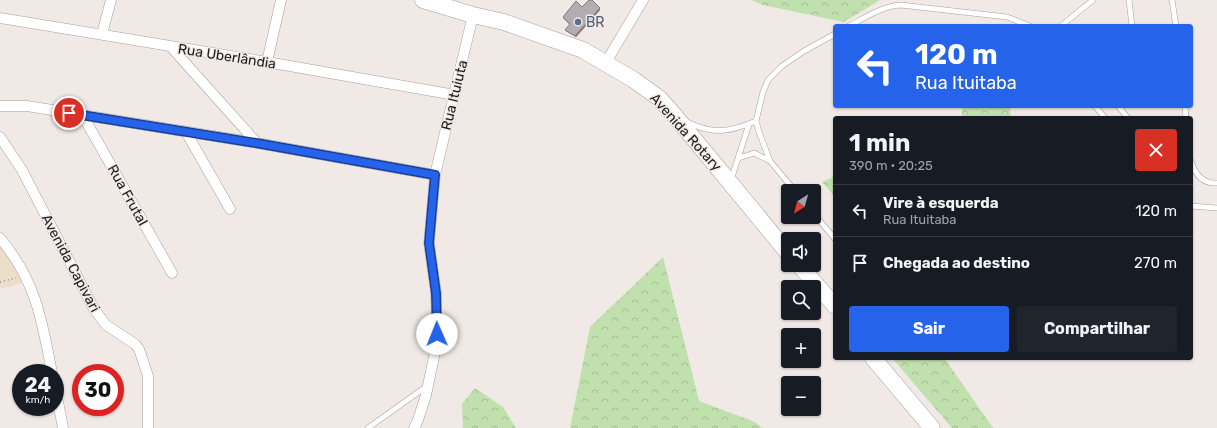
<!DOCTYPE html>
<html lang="pt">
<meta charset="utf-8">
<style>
:root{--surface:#171b24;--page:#20242c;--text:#f1f3f6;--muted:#9ea1a6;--line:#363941;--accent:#2563eb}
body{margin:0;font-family:Rubik,sans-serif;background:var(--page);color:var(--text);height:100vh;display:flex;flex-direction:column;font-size:15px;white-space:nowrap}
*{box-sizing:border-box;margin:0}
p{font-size:13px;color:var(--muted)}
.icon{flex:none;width:22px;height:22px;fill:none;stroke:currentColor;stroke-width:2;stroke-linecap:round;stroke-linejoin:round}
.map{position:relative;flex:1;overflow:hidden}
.drawer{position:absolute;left:833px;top:116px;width:360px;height:244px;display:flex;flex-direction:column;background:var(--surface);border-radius:4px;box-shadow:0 1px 3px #0004}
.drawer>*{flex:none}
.hud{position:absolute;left:833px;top:24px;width:360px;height:84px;border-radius:4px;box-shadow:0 1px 3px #0004;background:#2563eb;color:#fff;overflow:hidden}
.needle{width:26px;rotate:217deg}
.tools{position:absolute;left:781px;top:184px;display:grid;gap:8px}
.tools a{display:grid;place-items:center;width:40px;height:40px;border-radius:4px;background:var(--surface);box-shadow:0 1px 3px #0004;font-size:20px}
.speed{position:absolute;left:12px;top:364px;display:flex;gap:8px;font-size:20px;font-weight:700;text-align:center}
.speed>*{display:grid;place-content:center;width:52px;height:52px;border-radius:50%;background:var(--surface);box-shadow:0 1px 3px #0004;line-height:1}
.speed small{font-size:10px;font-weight:400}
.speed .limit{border:6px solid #d22;background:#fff;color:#111}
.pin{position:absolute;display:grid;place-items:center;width:34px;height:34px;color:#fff;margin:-17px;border:2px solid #fff;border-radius:50%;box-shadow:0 1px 4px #0007}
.me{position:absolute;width:44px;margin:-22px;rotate:359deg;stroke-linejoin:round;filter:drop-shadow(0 0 3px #0008)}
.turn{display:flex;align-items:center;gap:14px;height:84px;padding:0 16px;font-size:18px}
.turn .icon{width:52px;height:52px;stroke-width:2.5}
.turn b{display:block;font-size:28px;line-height:34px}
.round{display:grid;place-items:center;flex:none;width:42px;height:42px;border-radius:4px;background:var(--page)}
.overview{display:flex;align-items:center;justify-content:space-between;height:68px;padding:0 16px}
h1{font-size:24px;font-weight:700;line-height:30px}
.primary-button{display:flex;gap:8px;margin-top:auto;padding:8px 16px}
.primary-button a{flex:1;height:46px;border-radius:4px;background:var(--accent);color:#fff;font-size:16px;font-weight:700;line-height:46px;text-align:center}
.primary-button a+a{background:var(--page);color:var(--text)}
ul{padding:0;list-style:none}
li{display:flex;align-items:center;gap:12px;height:52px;padding:0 16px;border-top:1px solid var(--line)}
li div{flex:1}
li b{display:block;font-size:15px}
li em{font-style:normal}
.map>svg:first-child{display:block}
.education{fill:#eddecb}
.forest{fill:url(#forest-crowns)}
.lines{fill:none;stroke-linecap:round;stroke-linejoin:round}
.lane-casing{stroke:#a8a19e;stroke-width:6}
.street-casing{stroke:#a8a19e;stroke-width:11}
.primary-casing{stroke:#a8a19e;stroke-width:17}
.path{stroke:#908b89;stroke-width:1.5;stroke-dasharray:1 3;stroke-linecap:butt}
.lane{stroke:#fff;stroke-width:5}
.street{stroke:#fff;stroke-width:10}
.primary{stroke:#fff;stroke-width:16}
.wall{fill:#9a9598}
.shaded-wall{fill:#7d797c}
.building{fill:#b3adb1;stroke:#7d797c}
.route-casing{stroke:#184099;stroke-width:10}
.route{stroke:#2563eb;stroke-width:7}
.service-dot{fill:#5c6f8a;stroke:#f0e9e6;stroke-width:1.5}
.labels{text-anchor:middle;stroke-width:3;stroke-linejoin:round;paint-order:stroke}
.service-label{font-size:14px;fill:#4e5e75;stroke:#f0e9e6;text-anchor:start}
.street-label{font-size:14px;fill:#1f1c1b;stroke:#f0e9e6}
</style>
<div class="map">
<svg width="1217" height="428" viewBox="0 0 1217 428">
<defs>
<pattern id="forest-crowns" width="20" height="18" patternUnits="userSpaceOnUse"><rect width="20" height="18" fill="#c0e0ad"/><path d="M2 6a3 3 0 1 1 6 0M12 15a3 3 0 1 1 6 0" fill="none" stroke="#a5c094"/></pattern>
</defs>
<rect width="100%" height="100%" fill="#f0e9e6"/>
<path class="education" d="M 0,245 L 26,282 L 0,289 Z"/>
<path class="forest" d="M 751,0 L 880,0 L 844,22 L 763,5 Z
M 967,106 L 1010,106 L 1011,118 L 962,118 L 962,109 Z
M 835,176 L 835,197 L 822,182 Z
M 663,257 L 699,401 L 755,422 L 762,428 L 570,428 L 590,327 Z
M 945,358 L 945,359 L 993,428 L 952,428 L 893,359 Z
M 475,388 L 503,407 L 516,428 L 463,428 L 462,404 Z"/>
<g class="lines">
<defs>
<path id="lane" d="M 1129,0 L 1132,26
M 1172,0 L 1176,26
M 849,26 C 866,17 882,6 901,5 L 1007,17 L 1030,26
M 1061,26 L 1093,0
M 1095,106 L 1105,118
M 1118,106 L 1128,118
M 1185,106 L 1186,118
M 687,122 C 713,135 730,132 756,121
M 739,158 L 754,153 L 770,161
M 1191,161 C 1195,174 1203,184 1217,183
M 731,180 L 749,124
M 795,191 L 770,161 L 759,132 L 756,121 L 763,92 L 768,80 L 782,66 L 804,51 L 835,34
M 1191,206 L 1217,208
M 814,214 L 835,239
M 368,428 L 427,386"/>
<path id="street" d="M 0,18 L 267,62 L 455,95
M 102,34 L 111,0
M 171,47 L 257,143
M 267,62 L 281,0
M 605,64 L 643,0
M 0,106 L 27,106 L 257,143 L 435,175
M 83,116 L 172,273
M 186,132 L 230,209
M 0,137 L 22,170 L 94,309 L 106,325 L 135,344 L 139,349 L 148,376 L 148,428
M 0,238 C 36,281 42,320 52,373
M 55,386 L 63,428
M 414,428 L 418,420 L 426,395 L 435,352 L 437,334 L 436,293 L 429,243 L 435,175 L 473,15"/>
<path id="primary" d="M 423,0 L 473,15 L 504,22 L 583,50 L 634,80 L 659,98 L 675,116 L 788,253
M 799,265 L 835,306
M 873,358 L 932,428"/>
</defs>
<use href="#lane" class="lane-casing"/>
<use href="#street" class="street-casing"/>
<use href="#primary" class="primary-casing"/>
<path class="path" d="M 0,282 L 16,278"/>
<use href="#lane" class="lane"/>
<use href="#street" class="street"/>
<use href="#primary" class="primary"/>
</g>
<path class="wall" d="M 582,7 L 600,8 L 600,10 L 576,37 L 566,31 L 565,30 L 570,25 L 563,18 L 563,17 Z"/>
<path class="shaded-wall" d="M 600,8 L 600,10 L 576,37 L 575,36 Z"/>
<path class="building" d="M 589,0 L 592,0 L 600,8 L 575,36 L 565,30 L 570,24 L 563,17 L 576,1 L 582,7 Z"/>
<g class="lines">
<defs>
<path id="route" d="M 69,113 L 256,143 L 435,175 L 429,243 L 436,293 L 437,334"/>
</defs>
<use href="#route" class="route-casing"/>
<use href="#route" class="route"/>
</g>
<circle class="service-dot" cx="578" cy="22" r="4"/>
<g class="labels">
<g class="service-label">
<text x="586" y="27">BR</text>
</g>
<g class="street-label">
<text transform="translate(227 56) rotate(9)" y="5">Rua Uberlândia</text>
<text transform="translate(454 95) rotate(-76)" y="5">Rua Ituiuta</text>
<text transform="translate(686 132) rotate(48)" y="5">Avenida Rotary</text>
<text transform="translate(128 195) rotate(61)" y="5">Rua Frutal</text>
<text transform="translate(71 263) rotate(62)" y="5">Avenida Capivari</text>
</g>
</g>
</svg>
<div class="tools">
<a><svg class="needle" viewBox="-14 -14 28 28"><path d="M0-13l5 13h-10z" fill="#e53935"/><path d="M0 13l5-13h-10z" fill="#9ea1a6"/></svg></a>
<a><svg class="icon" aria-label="sound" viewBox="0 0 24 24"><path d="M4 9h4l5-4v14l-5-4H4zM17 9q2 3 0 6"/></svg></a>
<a><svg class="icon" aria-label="search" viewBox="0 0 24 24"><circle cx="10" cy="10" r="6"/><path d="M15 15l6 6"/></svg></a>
<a>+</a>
<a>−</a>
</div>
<div class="speed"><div>24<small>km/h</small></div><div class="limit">30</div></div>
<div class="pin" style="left:69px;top:113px;background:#d93025"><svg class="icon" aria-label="arrive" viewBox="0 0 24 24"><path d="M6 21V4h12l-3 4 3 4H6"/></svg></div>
<svg class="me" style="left:437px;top:334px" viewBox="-20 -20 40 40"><circle r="19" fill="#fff"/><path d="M0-13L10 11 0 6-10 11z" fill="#2563eb"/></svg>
<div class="hud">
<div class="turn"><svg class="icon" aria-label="left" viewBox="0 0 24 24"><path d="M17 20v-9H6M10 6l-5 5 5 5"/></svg><div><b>120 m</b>Rua Ituitaba</div></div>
</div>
<section class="drawer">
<div class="overview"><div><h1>1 min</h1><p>390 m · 20:25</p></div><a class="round" style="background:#d93025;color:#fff"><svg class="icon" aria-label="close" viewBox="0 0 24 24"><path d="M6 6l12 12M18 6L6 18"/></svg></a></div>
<ul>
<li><svg class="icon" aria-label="left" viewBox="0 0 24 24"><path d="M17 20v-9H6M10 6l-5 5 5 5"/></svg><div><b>Vire à esquerda</b><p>Rua Ituitaba</p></div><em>120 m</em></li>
<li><svg class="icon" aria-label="arrive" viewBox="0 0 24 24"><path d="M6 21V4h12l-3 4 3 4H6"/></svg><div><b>Chegada ao destino</b></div><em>270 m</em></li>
</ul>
<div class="primary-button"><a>Sair</a><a>Compartilhar</a></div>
</section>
</div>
